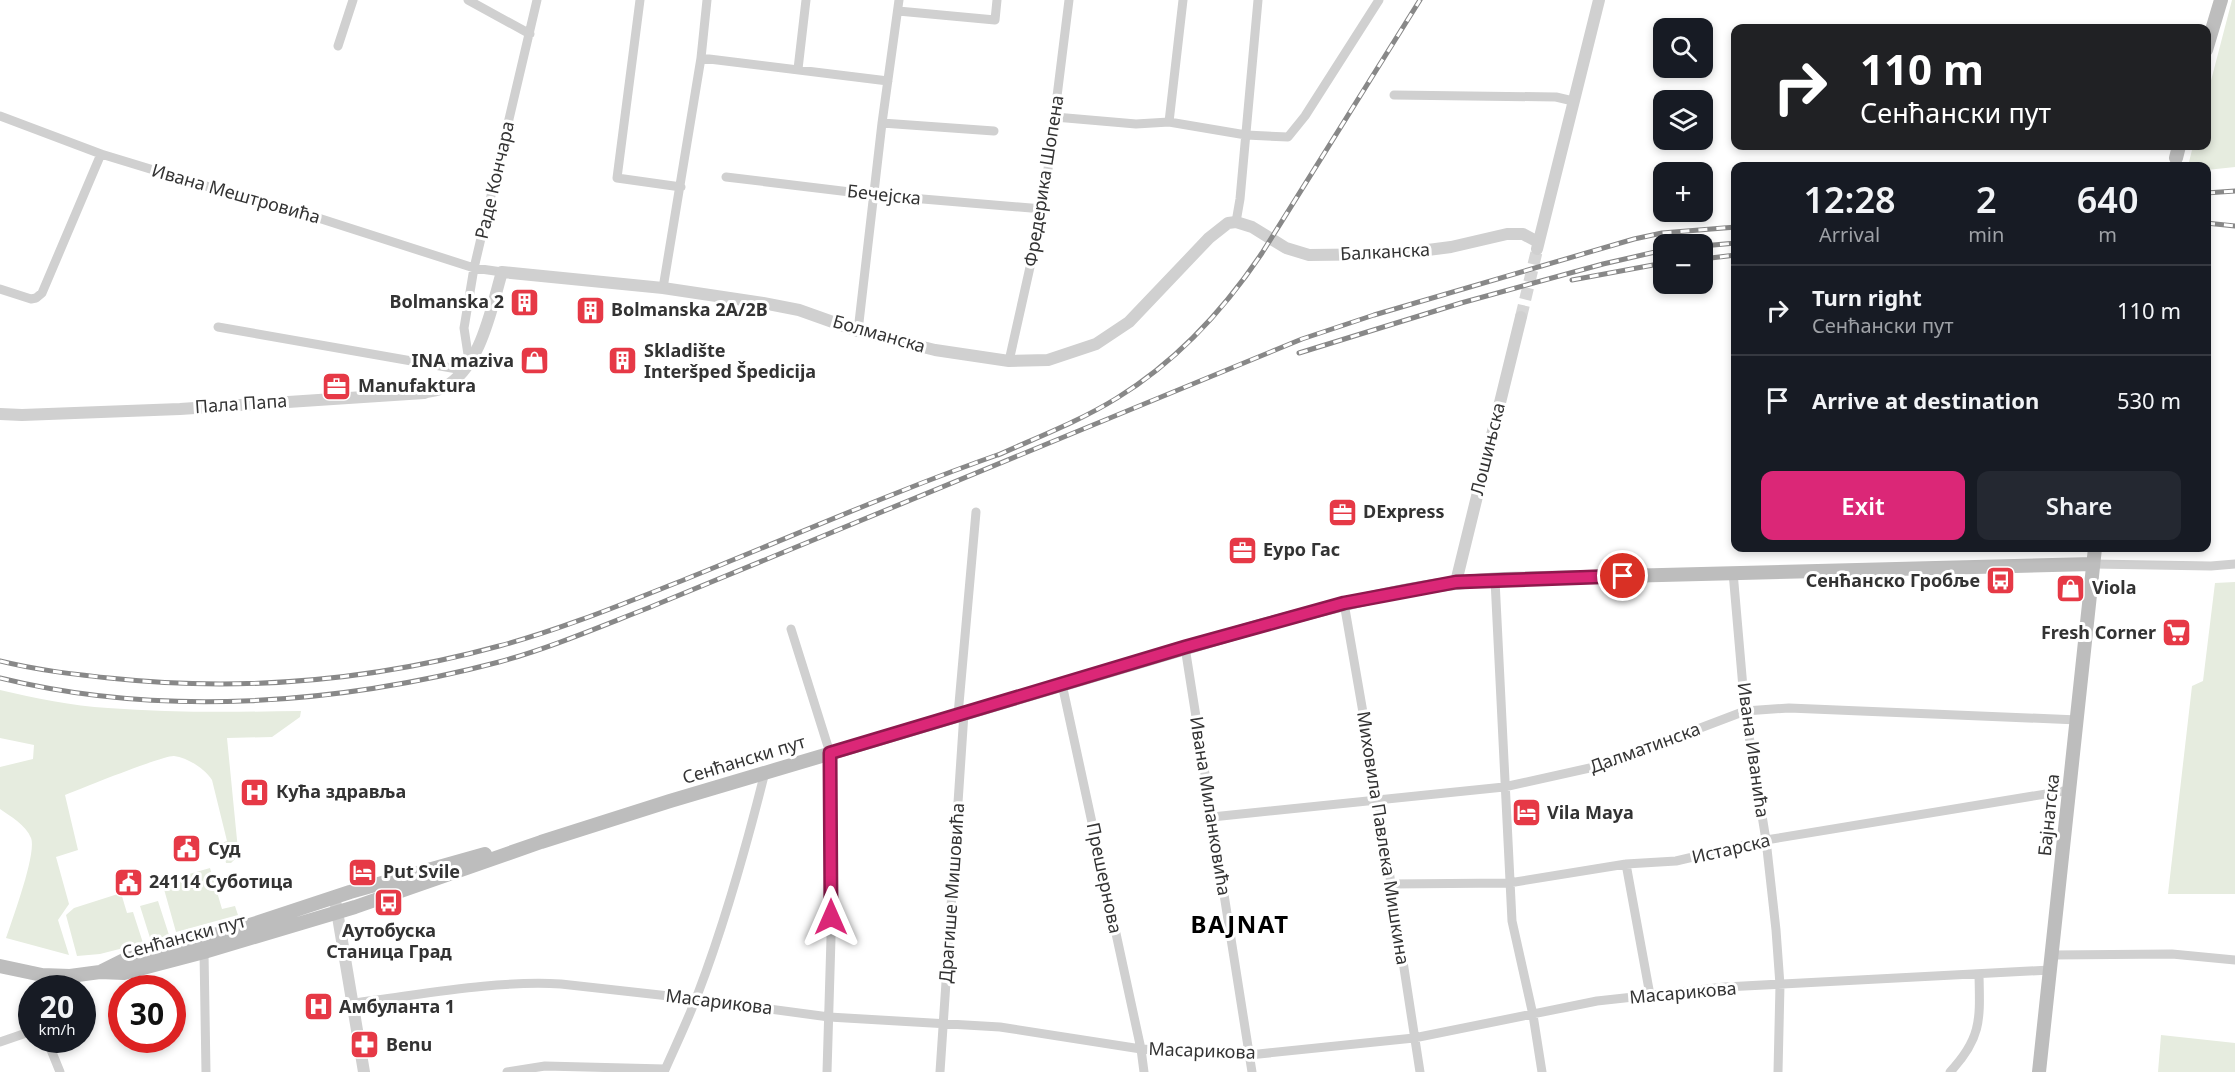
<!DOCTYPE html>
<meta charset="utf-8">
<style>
:root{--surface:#171b24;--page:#242831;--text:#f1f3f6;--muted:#9ea1a6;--line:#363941;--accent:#db2777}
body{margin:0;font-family:"Noto Sans",sans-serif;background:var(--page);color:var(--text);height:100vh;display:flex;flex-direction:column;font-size:22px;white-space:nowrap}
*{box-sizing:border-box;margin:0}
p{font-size:20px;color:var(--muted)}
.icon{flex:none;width:33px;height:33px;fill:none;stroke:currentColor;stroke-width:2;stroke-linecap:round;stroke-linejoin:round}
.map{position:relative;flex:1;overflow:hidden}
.details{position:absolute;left:1731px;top:162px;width:480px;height:390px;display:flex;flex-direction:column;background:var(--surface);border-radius:12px;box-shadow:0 3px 9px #0003}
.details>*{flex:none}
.banner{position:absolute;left:1731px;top:24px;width:480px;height:126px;border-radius:12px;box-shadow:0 3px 9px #0003;background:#202124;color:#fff;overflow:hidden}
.buttons{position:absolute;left:1653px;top:18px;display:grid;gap:12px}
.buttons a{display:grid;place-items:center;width:60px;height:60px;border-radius:12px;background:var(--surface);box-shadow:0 3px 9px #0003;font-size:30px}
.speed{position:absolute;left:18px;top:975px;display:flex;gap:12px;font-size:30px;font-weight:700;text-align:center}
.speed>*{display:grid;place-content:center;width:78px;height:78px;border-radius:50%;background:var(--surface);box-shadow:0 3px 9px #0003;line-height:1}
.speed small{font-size:15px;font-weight:400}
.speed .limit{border:9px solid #d22;background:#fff;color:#111}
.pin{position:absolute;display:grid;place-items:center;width:51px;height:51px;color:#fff;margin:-26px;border:3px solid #fff;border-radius:50%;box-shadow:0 2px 6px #0007}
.me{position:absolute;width:66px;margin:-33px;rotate:0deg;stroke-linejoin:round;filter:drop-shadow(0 0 4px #0008)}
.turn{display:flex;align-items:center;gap:21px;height:126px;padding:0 30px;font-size:27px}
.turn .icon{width:78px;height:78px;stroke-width:2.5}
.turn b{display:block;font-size:42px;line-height:51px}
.eta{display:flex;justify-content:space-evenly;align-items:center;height:102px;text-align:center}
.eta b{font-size:36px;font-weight:600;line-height:42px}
.action{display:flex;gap:12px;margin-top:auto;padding:12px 30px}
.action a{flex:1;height:69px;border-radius:12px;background:var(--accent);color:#fff;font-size:24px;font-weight:600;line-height:69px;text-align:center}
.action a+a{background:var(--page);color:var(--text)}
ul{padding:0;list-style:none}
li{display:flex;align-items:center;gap:18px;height:90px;padding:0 30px;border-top:2px solid var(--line)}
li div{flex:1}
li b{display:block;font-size:22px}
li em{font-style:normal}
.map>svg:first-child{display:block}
.green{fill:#e6ecdf}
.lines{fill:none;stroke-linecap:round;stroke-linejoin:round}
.tertiary-tunnel{stroke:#d6d6d6;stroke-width:12;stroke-dasharray:12 6;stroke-linecap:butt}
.minor{stroke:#d0d0d0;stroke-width:9}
.tertiary{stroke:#d0d0d0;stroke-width:12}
.secondary{stroke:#bdbdbd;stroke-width:14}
.rail-casing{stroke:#888;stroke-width:5}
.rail{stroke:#fff;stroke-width:3;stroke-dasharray:9;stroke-linecap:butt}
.route-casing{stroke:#8e194d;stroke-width:15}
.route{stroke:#db2777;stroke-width:10}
.labels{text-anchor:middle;stroke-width:6;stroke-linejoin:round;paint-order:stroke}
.street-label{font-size:18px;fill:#333;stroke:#fff}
.poi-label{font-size:18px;font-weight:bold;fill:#333;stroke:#fff;text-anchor:start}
.district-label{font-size:24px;font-weight:bold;letter-spacing:1.5px;fill:#000;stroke:#fff}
</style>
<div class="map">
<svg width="2235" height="1072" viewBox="0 0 2235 1072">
<rect width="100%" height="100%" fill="#fff"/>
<path class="green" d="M 2232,0 L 2235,0 L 2235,167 L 2207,170 L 2206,166 L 2188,166 L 2193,146 L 2206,146 L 2207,96 Z
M 2235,582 L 2235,894 L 2168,894 L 2192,686 L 2203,681 L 2215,583 Z
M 0,690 C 35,698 72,706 108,708 C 172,713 236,712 301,711 L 300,717 L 272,737 L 227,738 L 238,850 L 236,858 L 231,863 L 226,863 L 222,843 L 227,841 L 212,780 C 204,768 188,758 174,756 C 164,755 80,789 65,795 L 78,850 L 56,857 L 69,904 L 58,920 L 69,955 L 6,938 C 12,920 37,853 31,838 C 26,825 10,816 0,809 L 0,767 L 33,759 L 34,745 L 0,738 Z
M 210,868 L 222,909 L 235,906 L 238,915 L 176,932 L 162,882 Z
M 121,893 L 127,913 L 133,912 L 143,943 L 100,954 L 77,956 L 66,915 L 74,908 Z
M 158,901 L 169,935 L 151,941 L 140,906 Z
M 2161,1035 L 2235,1043 L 2235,1072 L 2158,1072 Z"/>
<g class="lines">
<path class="tertiary-tunnel" d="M 1521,317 L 1537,250"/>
<path class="minor" d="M 468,0 L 530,34
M 640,0 L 617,178 L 681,187
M 898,11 L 995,20 L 997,0
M 338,46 L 353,0
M 701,58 L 888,81
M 798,69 L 806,0
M 1394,95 L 1556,97 L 1573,101
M 0,116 L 101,154 L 278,208 L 309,215 L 474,268 L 502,272
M 1055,117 L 1136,124 L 1169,122 L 1246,135 L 1288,137 L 1305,116 L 1379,0
M 1169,122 L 1183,0
M 882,123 L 994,131
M 726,177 L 875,195 L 1043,209
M 1236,222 L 1240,199 L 1258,0
M 663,288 L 701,58 L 707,0
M 0,289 L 31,299 L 36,298 L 42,293 L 101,154
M 218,327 L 463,370
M 858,331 L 882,123 L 899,0
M 469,361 L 464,328 L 474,268 L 537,0
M 1009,361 L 1043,209 L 1069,0
M 2093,564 L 2211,566 L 2235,564
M 1733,572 L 1745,711 L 1766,840 L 1776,930 L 1780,985 L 1778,1072
M 1495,580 L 1512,921 L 1533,1015 L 1542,1072
M 1344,603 L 1378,799 L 1420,1072
M 791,629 L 830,753 L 831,938 L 827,1072
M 1185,647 L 1252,1072
M 1062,684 L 1141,1049 L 1144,1072
M 958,715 L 976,512
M 1212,817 L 1504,787 L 1603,765 L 1745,711 L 1789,708 L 2078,720
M 1626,864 L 1650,995
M 1391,884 L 1509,883 L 1626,864 L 1676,861 L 1766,840 L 2070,790
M 204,952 L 206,1072
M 2052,955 L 2172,954 L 2235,960
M 354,1003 C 420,995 495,980 561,984 L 696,999 L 829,1017 L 1000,1027 L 1141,1049 L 1249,1055 L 1414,1038 L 1597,1001 L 1725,987 L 2050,970
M 47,1040 L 60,1072
M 0,1042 L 32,1031
M 507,1072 L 545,1066 L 665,1069
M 664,1072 C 675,1047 687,1022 697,996 C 725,923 746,848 765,772
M 940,1072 L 964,713
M 1950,1072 C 1982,1038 1980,1019 1979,975"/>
<path class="tertiary" d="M 1537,249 L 1599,0
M 0,414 L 22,415 L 180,409 L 424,393 C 430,391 437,391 443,388 C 481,368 491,309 502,272 L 663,288 L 763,303 L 799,310 L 858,331 L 935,350 L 1009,361 L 1048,360 L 1096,344 L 1129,322 L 1209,238 L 1228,223 L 1236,222 L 1252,227 L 1286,248 L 1309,255 L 1397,254 L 1451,247 L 1507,234 L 1523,234 L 1538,242
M 1456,582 L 1521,317
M 336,905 L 364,1072"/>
<path class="secondary" d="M 2206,50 L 2221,0
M 2176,158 L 2179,146
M 0,966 L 42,975 L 70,976 L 100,972 L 124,973 L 204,952 L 355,907 L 541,842 L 670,801 L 1263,625 C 1343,604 1422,582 1505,579 L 2093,564
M 102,971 L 124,960 L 250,925 L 350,892 L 485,854
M 2039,1072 L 2095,548"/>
<defs>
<path id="rail" d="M 2206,193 L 2235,191
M 2206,223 L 2235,226
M 1702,246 L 1736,243
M 1702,259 L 1736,255
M 1572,280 L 1664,263
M 1299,353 L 1461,303 L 1603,264 L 1664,250
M 998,455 C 1038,437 1080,421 1117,398 C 1177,361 1223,311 1262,253 L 1420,0
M 0,661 C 36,670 72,674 109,678 C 240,692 371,681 499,646 C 563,629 625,603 686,579 C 791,537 897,490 1003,453
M 0,678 C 162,718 339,704 499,662 C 550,648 599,627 648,608 L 1302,339 L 1374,315 L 1634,239 L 1662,233 L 1736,227"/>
</defs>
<use href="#rail" class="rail-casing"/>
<use href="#rail" class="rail"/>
</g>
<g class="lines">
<defs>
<path id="route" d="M 831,917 L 830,753 L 1185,647 L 1344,603 L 1456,582 L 1623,576"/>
</defs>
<use href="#route" class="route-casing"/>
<use href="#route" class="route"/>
</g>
<defs>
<symbol id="building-square" viewBox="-11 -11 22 22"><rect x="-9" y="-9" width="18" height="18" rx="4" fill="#e63946" stroke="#fff"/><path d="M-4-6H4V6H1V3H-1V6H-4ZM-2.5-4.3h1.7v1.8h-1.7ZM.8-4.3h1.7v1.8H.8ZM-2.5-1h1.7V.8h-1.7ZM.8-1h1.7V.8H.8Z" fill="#fff"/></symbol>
<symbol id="shop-square" viewBox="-11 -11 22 22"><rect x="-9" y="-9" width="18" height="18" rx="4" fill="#e63946" stroke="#fff"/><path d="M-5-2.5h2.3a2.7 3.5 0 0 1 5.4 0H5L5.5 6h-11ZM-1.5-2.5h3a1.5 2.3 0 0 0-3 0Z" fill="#fff"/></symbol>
<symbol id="office-square" viewBox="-11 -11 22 22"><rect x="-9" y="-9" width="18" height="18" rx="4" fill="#e63946" stroke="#fff"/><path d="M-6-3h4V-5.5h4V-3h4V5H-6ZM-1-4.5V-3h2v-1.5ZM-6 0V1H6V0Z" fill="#fff"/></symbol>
<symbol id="bus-square" viewBox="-11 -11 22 22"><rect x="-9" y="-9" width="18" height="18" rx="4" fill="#e63946" stroke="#fff"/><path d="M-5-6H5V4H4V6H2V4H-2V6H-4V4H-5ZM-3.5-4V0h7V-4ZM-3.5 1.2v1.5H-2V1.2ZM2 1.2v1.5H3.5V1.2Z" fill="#fff"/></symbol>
<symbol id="supermarket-square" viewBox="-11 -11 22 22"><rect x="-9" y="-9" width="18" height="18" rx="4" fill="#e63946" stroke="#fff"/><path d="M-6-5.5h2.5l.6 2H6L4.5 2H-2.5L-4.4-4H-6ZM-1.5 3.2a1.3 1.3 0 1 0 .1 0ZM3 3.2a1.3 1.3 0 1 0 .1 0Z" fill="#fff"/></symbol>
<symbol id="hospital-square" viewBox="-11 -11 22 22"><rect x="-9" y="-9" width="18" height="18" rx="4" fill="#e63946" stroke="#fff"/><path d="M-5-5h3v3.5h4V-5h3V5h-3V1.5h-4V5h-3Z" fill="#fff"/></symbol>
<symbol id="hotel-square" viewBox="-11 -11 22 22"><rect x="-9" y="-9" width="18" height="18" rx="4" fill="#e63946" stroke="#fff"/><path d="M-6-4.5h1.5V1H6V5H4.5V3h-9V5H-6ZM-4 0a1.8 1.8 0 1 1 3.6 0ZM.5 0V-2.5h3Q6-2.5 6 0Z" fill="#fff"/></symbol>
<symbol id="civic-square" viewBox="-11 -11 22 22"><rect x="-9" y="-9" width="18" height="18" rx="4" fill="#e63946" stroke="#fff"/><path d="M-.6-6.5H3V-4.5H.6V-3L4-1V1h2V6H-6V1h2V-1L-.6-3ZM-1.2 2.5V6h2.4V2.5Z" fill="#fff"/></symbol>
<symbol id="pharmacy-square" viewBox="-11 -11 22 22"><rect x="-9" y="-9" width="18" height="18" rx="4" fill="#e63946" stroke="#fff"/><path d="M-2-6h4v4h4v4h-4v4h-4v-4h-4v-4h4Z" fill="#fff"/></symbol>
</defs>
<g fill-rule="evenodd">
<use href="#building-square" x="508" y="286" width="33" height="33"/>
<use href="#building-square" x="574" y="294" width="33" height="33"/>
<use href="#shop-square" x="518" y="344" width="33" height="33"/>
<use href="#building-square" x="606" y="344" width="33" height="33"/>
<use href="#office-square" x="320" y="370" width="33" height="33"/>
<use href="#office-square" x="1326" y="496" width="33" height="33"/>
<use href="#office-square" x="1226" y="534" width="33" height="33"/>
<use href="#bus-square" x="1984" y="564" width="33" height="33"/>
<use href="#shop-square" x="2054" y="572" width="33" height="33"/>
<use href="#supermarket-square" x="2160" y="616" width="33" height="33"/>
<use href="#hospital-square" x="238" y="776" width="33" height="33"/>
<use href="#hotel-square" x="1510" y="796" width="33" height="33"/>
<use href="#civic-square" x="170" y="832" width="33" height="33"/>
<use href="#hotel-square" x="346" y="856" width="33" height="33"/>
<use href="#civic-square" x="112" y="866" width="33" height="33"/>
<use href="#bus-square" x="372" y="886" width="33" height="33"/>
<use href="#hospital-square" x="302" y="990" width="33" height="33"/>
<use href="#pharmacy-square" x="348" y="1028" width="33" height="33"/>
</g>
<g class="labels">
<g class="street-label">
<text transform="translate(495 180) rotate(-77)" y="6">Раде Кончара</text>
<text transform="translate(1044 181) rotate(-81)" y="6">Фредерика Шопена</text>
<text transform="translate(236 194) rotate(16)" y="6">Ивана Мештровића</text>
<text transform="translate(884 195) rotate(6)" y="6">Бечејска</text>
<text transform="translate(1385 252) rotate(-3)" y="6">Балканска</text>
<text transform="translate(879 334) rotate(16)" y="6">Болманска</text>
<text transform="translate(241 404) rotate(-4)" y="6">Пала Папа</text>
<text transform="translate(1488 449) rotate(-76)" y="6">Лошињска</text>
<text transform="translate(1645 748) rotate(-20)" y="6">Далматинска</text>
<text transform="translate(1753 750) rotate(82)" y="6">Ивана Иванића</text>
<text transform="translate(744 760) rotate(-17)" y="6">Сенћански пут</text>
<text transform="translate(1210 806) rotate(81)" y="6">Ивана Миланковића</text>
<text transform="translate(2049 815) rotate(-84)" y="6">Бајнатска</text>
<text transform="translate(1383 838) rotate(81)" y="6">Миховила Павлека Мишкина</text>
<text transform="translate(1731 849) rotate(-13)" y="6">Истарска</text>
<text transform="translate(1104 878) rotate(78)" y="6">Прешернова</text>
<text transform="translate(952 893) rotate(-86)" y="6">Драгише Мишовића</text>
<text transform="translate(184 937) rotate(-15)" y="6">Сенћански пут</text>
<text transform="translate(1683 993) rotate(-5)" y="6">Масарикова</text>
<text transform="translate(719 1002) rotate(7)" y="6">Масарикова</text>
<text transform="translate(1202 1051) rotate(2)" y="6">Масарикова</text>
</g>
<g class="poi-label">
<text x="504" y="308" text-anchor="end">Bolmanska 2</text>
<text x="611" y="316">Bolmanska 2A/2B</text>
<text x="644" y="357">Skladište<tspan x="644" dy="21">Interšped Špedicija</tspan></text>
<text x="514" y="367" text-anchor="end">INA maziva</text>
<text x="358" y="392">Manufaktura</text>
<text x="1363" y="518">DExpress</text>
<text x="1263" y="556">Еуро Гас</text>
<text x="1980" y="587" text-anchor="end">Сенћанско Гробље</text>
<text x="2092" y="594">Viola</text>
<text x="2156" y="639" text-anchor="end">Fresh Corner</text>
<text x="276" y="798">Кућа здравља</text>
<text x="1547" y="819">Vila Maya</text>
<text x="208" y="855">Суд</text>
<text x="383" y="878">Put Svile</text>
<text x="149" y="888">24114 Суботица</text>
<text x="389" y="937" text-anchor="middle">Аутобуска<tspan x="389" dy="21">Станица Град</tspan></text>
<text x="339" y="1013">Амбуланта 1</text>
<text x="386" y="1051">Benu</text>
</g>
<g class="district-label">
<text x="1240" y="933">BAJNAT</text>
</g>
</g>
</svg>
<div class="buttons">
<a><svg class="icon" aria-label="search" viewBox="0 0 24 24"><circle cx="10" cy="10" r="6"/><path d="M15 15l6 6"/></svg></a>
<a><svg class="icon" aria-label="layers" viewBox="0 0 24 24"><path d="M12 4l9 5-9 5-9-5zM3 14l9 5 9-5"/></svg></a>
<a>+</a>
<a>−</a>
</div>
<div class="speed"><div>20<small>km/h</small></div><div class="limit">30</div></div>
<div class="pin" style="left:1623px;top:576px;background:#d93025"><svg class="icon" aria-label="arrive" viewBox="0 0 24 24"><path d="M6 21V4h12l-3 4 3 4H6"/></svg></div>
<svg class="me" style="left:831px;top:917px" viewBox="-20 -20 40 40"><path d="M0-17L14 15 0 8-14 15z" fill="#db2777" stroke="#fff" stroke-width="4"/></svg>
<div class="banner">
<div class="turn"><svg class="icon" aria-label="right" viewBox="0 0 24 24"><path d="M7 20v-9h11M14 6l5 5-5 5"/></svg><div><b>110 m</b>Сенћански пут</div></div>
</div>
<section class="details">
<div class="eta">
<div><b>12:28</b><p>Arrival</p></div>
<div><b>2</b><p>min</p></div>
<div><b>640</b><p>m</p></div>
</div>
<ul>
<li><svg class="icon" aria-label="right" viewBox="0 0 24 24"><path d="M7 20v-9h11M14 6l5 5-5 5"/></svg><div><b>Turn right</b><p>Сенћански пут</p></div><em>110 m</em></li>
<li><svg class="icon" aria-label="arrive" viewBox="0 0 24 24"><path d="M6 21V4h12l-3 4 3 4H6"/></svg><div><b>Arrive at destination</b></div><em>530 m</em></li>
</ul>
<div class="action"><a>Exit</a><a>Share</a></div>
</section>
</div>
